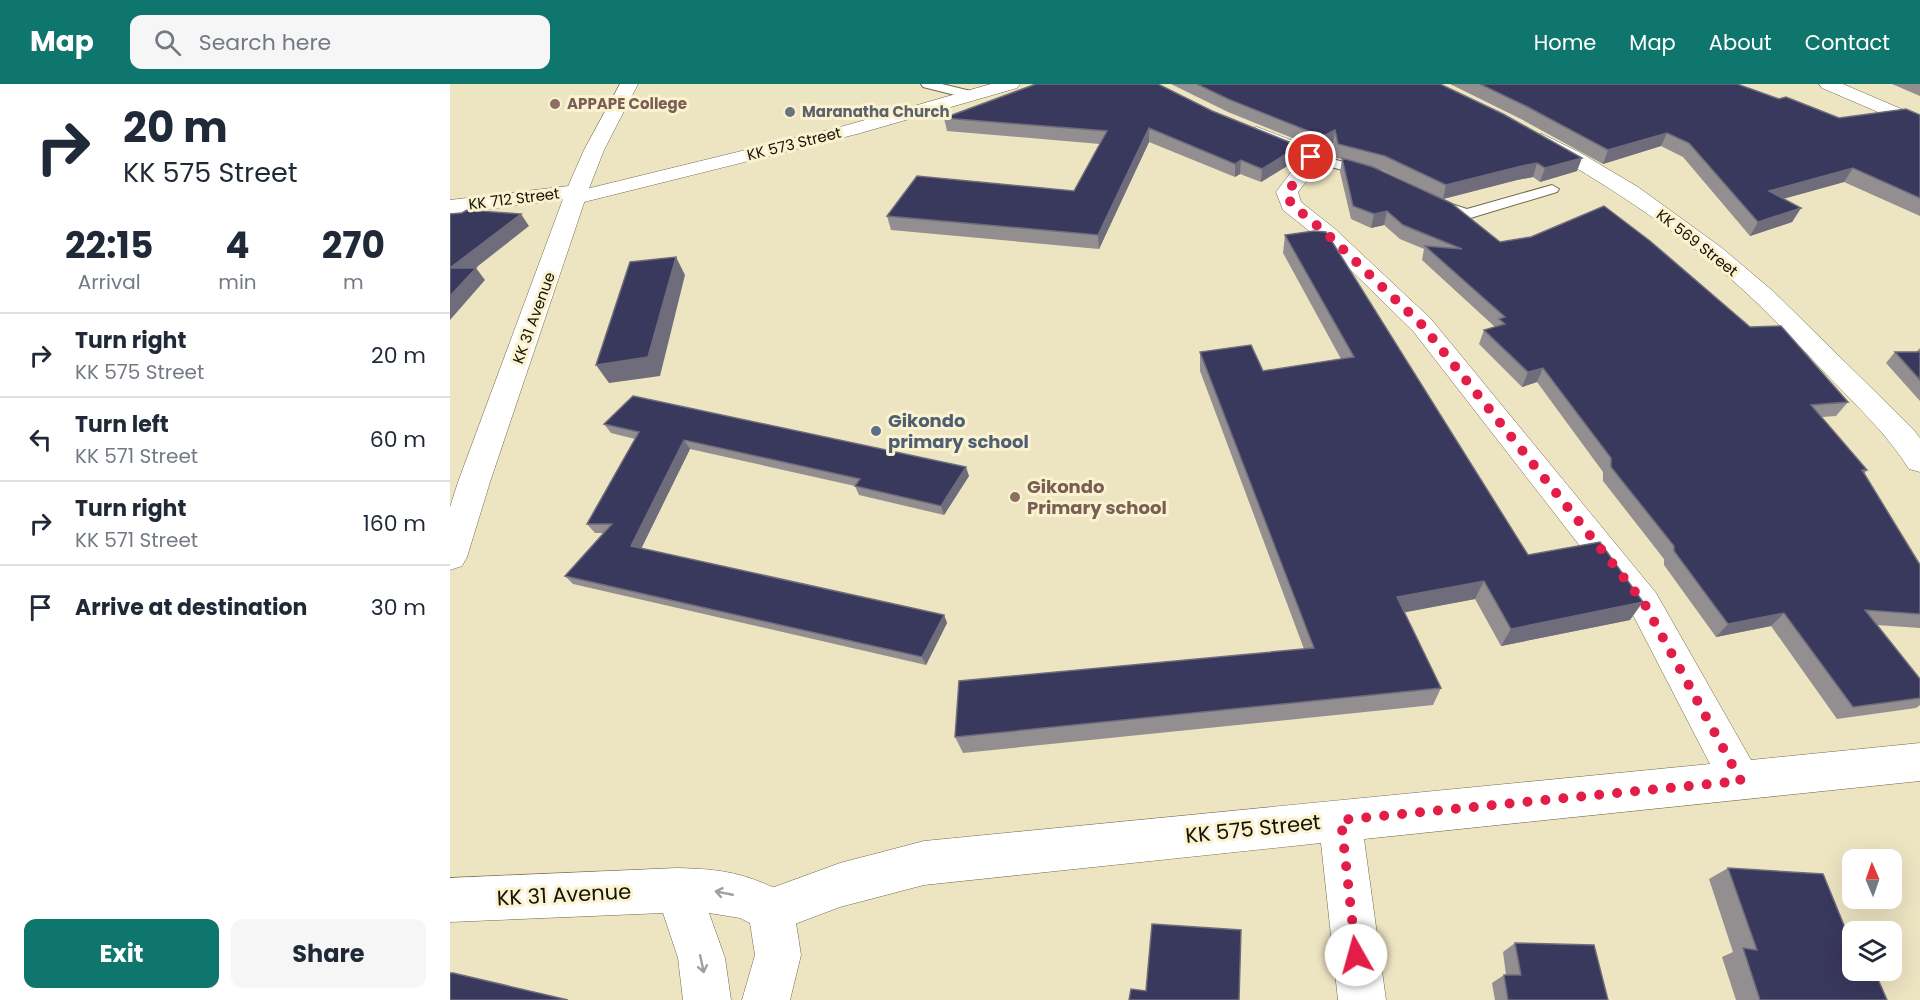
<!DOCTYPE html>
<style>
:root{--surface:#fff;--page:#f6f6f7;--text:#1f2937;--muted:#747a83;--line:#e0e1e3;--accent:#0f766e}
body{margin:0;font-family:Poppins,sans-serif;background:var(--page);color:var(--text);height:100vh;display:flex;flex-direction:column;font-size:22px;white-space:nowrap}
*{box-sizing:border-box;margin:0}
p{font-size:20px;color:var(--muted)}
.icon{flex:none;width:33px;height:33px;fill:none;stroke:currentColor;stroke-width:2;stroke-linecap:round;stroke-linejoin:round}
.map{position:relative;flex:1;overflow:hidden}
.details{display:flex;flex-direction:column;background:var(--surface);width:450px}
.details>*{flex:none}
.banner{background:#fff;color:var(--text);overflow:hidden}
.needle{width:39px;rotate:358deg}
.controls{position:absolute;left:1392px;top:765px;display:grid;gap:12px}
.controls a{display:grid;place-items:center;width:60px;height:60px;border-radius:12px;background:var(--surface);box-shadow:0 6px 24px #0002;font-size:30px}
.pin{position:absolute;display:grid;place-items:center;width:51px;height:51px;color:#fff;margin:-26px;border:3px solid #fff;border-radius:50%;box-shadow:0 2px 6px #0007}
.me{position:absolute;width:66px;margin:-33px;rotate:353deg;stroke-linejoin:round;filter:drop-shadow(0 0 4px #0008)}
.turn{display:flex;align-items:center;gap:21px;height:126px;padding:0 24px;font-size:27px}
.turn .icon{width:78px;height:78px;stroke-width:2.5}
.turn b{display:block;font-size:42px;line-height:51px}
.eta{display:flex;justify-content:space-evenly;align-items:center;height:102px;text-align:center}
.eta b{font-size:36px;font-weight:700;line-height:42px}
.action{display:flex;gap:12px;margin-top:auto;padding:12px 24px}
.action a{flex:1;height:69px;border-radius:12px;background:var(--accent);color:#fff;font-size:24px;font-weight:700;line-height:69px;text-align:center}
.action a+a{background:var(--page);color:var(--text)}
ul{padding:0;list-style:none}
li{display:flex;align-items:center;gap:18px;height:84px;padding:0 24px;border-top:2px solid var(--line)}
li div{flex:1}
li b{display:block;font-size:22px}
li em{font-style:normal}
header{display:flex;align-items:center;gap:36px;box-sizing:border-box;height:84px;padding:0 30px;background:var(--accent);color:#fff}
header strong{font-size:28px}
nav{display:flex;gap:33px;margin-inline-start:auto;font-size:21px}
.search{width:420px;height:54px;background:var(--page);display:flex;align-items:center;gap:15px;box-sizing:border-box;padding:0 21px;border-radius:12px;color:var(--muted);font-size:22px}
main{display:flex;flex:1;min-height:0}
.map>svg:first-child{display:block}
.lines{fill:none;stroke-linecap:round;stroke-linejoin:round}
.service-casing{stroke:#71694a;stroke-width:2}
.minor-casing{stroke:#71694a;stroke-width:1}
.secondary-casing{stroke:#71694a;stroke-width:1}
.service{fill:#fff;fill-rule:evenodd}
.minor{fill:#fff;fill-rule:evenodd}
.secondary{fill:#fff;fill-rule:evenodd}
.wall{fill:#938e90}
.shaded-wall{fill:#6f6c7b}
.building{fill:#39385d;stroke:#6f6c7b;stroke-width:1.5}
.oneway{stroke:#a1a09b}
.route{stroke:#e11d48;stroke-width:10;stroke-dasharray:0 18}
.education-dot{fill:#8d6e63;stroke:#fbf2cf;stroke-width:2}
.worship-dot{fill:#6b7280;stroke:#fbf2cf;stroke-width:2}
.service-dot{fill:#5c6f8a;stroke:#fbf2cf;stroke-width:2}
.labels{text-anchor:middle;stroke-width:6;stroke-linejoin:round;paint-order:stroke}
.far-education-label{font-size:15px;font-weight:bold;fill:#785e54;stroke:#fbf2cf;text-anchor:start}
.far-worship-label{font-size:15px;font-weight:bold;fill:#5b616d;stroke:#fbf2cf;text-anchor:start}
.far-street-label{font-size:15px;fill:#151206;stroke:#fbf2cf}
.service-label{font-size:18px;font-weight:bold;fill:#4e5e75;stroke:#fbf2cf;text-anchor:start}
.education-label{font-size:18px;font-weight:bold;fill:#785e54;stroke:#fbf2cf;text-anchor:start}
.near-street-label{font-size:21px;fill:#151206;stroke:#fbf2cf}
</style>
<header>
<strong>Map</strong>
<div class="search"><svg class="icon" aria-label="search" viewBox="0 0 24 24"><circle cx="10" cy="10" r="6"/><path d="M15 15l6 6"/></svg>Search here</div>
<nav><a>Home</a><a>Map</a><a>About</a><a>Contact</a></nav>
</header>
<main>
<section class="details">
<div class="banner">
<div class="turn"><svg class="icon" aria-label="right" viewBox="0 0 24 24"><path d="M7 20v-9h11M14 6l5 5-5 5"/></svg><div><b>20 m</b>KK 575 Street</div></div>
</div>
<div class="eta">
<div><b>22:15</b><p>Arrival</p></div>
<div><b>4</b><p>min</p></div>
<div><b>270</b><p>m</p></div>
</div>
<ul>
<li><svg class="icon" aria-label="right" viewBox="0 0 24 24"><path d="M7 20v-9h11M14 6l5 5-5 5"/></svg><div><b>Turn right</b><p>KK 575 Street</p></div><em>20 m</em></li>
<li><svg class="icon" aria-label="left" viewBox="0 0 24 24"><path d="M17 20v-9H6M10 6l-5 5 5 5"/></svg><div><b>Turn left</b><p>KK 571 Street</p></div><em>60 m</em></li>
<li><svg class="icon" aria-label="right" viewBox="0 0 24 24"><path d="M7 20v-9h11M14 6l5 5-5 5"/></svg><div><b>Turn right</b><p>KK 571 Street</p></div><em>160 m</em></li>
<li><svg class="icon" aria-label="arrive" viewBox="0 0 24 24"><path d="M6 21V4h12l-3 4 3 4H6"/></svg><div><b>Arrive at destination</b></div><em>30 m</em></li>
</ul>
<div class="action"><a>Exit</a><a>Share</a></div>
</section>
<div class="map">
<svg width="1470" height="916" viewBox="0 0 1470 916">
<rect width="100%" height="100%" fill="#ede4c2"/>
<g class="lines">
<defs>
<path id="service" d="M 471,0 L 492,0 L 525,8 L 527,11 L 521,15 L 473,3 Z
M 861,69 L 926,87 L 928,90 L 921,94 L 856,76 L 854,73 Z
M 1102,101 L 1109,105 L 1107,108 L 1017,135 L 996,130 L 979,119 L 986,115 L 1017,125 Z"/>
<path id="minor" d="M 541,0 L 570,0 L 567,4 L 407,50 L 126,120 L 118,119 L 116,115 L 0,130 L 0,116 L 127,101 L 136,105 L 394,42 Z
M 1369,0 L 1393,0 L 1470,33 L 1470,46 L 1372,4 Z
M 807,43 L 864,65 L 872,77 L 848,108 L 851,118 L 884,144 L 981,235 L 1206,509 L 1301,676 L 1470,659 L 1470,697 L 914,755 L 936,916 L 888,916 L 871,759 L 474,801 L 390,823 L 321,849 L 305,842 L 298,826 L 305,810 L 390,779 L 474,757 L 1260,680 L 1182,529 L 963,247 L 868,154 L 833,126 L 826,108 L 851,75 L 800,53 L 797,49 L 800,45 Z
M 1092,50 L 1129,68 L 1188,103 L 1272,164 L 1324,208 L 1463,345 L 1470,354 L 1470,388 L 1459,385 C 1437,350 1407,322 1378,292 C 1347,259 1315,225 1281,195 C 1221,142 1154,99 1085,60 L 1082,56 L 1085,52 Z"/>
<path id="secondary" d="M 170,0 L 188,0 L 154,66 L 138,107 L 40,398 L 17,473 L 12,482 L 0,486 L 0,423 L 8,398 L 116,107 L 134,66 Z
M 227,784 C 273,785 295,789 337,810 L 344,826 L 351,871 L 340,916 L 292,916 L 305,871 L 300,839 L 290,834 L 259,829 L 275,874 L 281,916 L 233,916 L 228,874 L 213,829 L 0,838 L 0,794 Z"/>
</defs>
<use href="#service" class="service-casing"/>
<use href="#minor" class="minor-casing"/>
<use href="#secondary" class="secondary-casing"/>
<use href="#service" class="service"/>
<use href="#minor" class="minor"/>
<use href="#secondary" class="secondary"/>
</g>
<path class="wall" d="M 721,0 L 990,0 L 1127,87 L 1090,98 L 1083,93 L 1067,96 L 993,115 L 932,86 L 927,85 L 1050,158 L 1300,243 L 1398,318 L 1386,332 L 1372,333 L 1417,386 L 1414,390 L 1470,481 L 1470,544 L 1427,541 L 1470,595 L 1470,621 L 1466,624 L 1387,635 L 1321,542 L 1266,553 L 1214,481 L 1214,475 L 1153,397 L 1153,388 L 1087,298 L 1072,303 L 1029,260 L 1034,246 L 1045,243 L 972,176 L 974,165 L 950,155 L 934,141 L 921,144 L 901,135 L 890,88 L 892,75 L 886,74 L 883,59 L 869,68 L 865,63 L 778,28 Z
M 1000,0 L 1287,0 L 1329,15 L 1389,34 L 1470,31 L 1470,132 L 1394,98 L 1333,115 L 1351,124 L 1342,138 L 1300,152 L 1233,73 L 1211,62 L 1153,80 L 1071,35 Z
M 1442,0 L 1470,0 L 1470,12 Z
M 762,27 L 849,62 L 847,76 L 811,98 L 790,90 L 785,93 L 699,58 L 649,165 L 441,146 L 437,132 L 624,107 L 650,60 L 497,47 L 494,34 Z
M 835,151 L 1078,471 L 1180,536 L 1051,562 L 1025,515 L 954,528 L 991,604 L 983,621 L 513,669 L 505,653 L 854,565 L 750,287 L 750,268 L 813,287 L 891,275 L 833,169 Z
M 1470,264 L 1470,317 L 1436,279 L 1445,268 L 1466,268 Z
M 154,340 L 519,392 L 494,431 L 409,411 L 405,402 L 240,365 L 191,465 L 494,531 L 497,539 L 476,581 L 123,500 L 115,492 L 153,449 L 145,449 L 137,440 L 185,355 L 161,349 Z
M 1278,784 L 1402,886 L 1437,916 L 1286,916 L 1272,873 L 1283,868 L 1259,795 Z
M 1065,859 L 1158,916 L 1045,916 L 1042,899 L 1054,891 L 1056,891 L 1053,868 Z"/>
<path class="shaded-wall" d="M 699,44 L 699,58 L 649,165 L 648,151 Z
M 885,46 L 883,59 L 869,68 L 870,54 Z
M 1217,49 L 1211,62 L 1153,80 L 1158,66 Z
M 849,62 L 847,76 L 811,98 L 812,85 Z
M 1132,74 L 1127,87 L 1090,98 L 1095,84 Z
M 791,76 L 790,90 L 785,93 L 785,80 Z
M 1087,79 L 1083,93 L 1067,96 L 993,115 L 996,101 L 1072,82 Z
M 1403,84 L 1394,98 L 1311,121 L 1319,107 Z
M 1351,124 L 1342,138 L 1300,152 L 1308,138 Z
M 937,127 L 934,141 L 921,144 L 924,130 Z
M 71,130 L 79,142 L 9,197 L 0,184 Z
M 226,173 L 235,191 L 210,292 L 159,299 L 146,281 Z
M 26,184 L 35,196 L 0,236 L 0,212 Z
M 1093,284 L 1087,298 L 1072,303 L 1078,288 Z
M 234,356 L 240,365 L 188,471 L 181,462 Z
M 516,383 L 519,392 L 494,431 L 491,422 Z
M 1034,497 L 1025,515 L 941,531 L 947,513 Z
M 1193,518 L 1180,536 L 1051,562 L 1061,545 Z
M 1334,529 L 1321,542 L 1266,553 L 1278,540 Z
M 494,531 L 497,539 L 476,581 L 472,573 Z"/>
<path class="building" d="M 586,0 L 708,0 L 762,27 L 849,62 L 812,85 L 791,76 L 785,80 L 699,44 L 648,151 L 437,132 L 467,92 L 624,107 L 657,47 L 494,34 Z
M 747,0 L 990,0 L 1053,30 L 1132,74 L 1095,84 L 1087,79 L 1072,82 L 996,101 L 935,72 L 888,60 L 885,46 L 870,54 L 866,50 L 778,15 Z
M 1030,0 L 1287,0 L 1329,15 L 1336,13 L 1389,34 L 1456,25 L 1470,31 L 1470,114 L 1403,84 L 1319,107 L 1351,124 L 1308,138 L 1239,59 L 1217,49 L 1158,66 L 1076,22 Z
M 892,74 L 923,83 L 1001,119 L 1050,158 L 1081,153 L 1154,122 L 1200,157 L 1300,243 L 1331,242 L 1398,318 L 1361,321 L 1417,386 L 1412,386 L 1470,481 L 1470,530 L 1415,526 L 1470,595 L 1470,614 L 1403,623 L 1334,529 L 1278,540 L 1224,467 L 1224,462 L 1161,383 L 1161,374 L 1093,284 L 1078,288 L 1034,246 L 1055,240 L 1049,235 L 1055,233 L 975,162 L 1012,165 L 953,141 L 937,127 L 924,130 L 903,122 Z
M 17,126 L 71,130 L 0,184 L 0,130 L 12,129 Z
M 864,147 L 876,148 L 1078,471 L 1150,458 L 1193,518 L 1061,545 L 1034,497 L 947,513 L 991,604 L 505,653 L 509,597 L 864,564 L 750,268 L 801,261 L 813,287 L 904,273 L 835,151 Z
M 226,173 L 198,273 L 146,281 L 180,178 Z
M 0,184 L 26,184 L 0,212 Z
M 1445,268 L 1470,268 L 1470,296 Z
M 183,312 L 516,383 L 491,422 L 405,402 L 410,395 L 234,356 L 181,462 L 494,531 L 472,573 L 115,492 L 162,440 L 137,440 L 189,348 L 154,340 Z
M 1278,784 L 1373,790 L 1402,861 L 1402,886 L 1424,886 L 1437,916 L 1310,916 L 1293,864 L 1307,866 Z
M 702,840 L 791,846 L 789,916 L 679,916 L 681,905 L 696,907 Z
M 1065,859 L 1144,861 L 1158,916 L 1058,916 L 1054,891 L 1071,891 Z
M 0,889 L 3,889 L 118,916 L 0,916 Z"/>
<defs><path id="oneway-shaft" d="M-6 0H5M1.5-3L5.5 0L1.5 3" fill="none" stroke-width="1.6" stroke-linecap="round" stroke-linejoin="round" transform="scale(1.5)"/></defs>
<g class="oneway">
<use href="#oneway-shaft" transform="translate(274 809) rotate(-169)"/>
<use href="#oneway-shaft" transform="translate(252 880) rotate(78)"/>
</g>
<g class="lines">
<path class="route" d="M 861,73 L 862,77 L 837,108 L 841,120 L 876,149 L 972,241 L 1194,519 L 1291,697 L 891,736 L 906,871"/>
</g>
<g class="education-dot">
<circle cx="105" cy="20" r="6"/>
<circle cx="565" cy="413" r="6"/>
</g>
<circle class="worship-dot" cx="340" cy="28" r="6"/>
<circle class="service-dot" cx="426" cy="347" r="6"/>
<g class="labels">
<g class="far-education-label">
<text x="117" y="25">APPAPE College</text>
</g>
<g class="far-worship-label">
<text x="352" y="33">Maranatha Church</text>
</g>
<g class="far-street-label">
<text transform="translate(344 60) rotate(-14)" y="5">KK 573 Street</text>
<text transform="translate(64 115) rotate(-7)" y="5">KK 712 Street</text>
<text transform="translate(1247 159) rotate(38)" y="5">KK 569 Street</text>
<text transform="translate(84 234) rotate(-70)" y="5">KK 31 Avenue</text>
</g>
<g class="service-label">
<text x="438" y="343">Gikondo<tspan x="438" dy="21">primary school</tspan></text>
</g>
<g class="education-label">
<text x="577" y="409">Gikondo<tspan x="577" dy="21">Primary school</tspan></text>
</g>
<g class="near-street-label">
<text transform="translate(803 745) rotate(-6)" y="7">KK 575 Street</text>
<text transform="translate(114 811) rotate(-3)" y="7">KK 31 Avenue</text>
</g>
</g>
</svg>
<div class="controls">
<a><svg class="needle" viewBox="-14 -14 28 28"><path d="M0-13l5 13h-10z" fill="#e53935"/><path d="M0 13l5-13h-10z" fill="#747a83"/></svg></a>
<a><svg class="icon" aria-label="layers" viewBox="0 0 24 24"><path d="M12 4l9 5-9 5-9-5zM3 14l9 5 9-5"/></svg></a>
</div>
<div class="pin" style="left:861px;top:73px;background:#d93025"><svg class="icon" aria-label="arrive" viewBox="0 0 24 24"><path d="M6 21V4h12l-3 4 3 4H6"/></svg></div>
<svg class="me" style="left:906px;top:871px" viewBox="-20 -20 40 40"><circle r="19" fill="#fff"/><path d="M0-13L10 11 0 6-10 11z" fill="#e11d48"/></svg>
</div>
</main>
